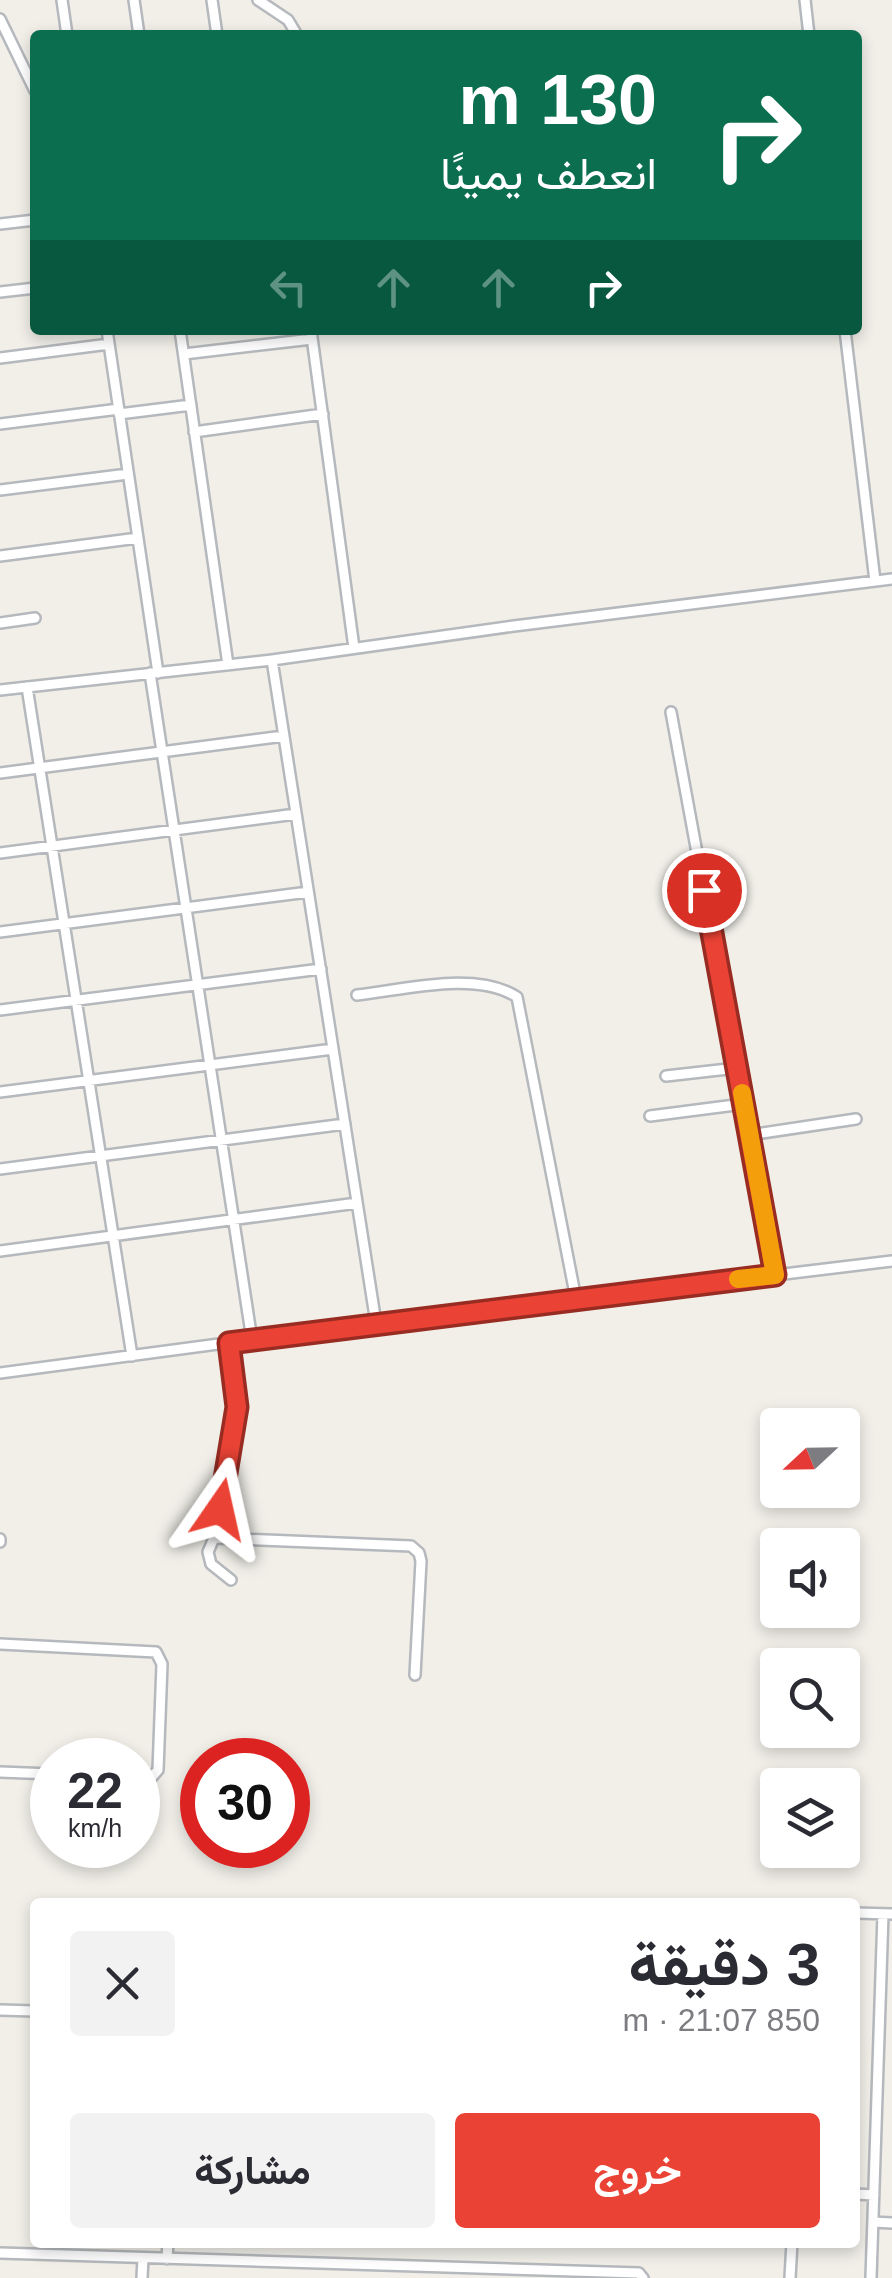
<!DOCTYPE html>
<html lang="ar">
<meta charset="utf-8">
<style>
:root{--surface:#fff;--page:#f2f2f3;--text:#2b2b33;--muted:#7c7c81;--accent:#ea4335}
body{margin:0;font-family:Helvetica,Vazirmatn,sans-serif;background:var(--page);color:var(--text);direction:rtl;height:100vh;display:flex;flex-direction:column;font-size:38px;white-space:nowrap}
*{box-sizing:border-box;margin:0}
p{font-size:32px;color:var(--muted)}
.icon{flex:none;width:55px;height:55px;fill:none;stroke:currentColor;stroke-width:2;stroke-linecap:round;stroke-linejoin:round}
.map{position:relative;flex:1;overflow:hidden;direction:ltr}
.sheet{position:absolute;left:30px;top:1898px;width:830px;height:350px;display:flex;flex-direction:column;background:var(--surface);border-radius:10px;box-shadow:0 5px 15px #0003;direction:rtl}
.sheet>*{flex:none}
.top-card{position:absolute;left:30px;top:30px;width:832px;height:305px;border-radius:10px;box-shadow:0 5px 15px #0003;direction:rtl;background:#0b6e4f;color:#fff;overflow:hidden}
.needle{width:65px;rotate:248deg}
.fabs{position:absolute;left:760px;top:1408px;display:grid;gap:20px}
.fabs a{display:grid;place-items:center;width:100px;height:100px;border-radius:10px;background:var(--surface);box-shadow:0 5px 15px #0003;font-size:50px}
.speed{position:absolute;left:30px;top:1738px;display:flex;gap:20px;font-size:50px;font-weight:700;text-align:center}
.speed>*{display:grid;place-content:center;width:130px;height:130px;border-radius:50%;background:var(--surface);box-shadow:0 5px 15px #0003;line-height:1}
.speed small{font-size:25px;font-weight:400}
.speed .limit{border:15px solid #d22;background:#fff;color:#111}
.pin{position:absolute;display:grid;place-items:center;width:85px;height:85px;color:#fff;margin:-42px;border:5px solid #fff;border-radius:50%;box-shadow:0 2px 10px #0007}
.me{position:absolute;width:110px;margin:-55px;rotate:11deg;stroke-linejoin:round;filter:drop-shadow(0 0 8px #0008)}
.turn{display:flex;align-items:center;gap:35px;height:210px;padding:0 40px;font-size:45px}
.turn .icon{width:130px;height:130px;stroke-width:2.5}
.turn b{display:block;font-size:70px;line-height:85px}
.lanes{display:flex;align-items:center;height:95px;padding:0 40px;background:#0003;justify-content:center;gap:50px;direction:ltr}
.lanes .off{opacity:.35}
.round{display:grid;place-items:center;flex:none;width:105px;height:105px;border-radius:10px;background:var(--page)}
.head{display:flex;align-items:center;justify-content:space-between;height:170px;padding:0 40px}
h1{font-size:60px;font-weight:700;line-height:75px}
.button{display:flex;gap:20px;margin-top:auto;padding:20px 40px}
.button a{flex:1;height:115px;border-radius:10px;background:var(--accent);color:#fff;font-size:40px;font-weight:700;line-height:115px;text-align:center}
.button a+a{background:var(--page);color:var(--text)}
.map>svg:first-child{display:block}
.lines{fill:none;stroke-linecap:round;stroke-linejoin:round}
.minor-casing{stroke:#b5b8bc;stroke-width:14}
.minor{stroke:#fff;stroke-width:9}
.route-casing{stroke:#982c22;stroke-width:25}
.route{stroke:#ea4335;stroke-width:18}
.slow{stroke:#f59e0b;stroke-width:18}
</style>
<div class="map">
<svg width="892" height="2278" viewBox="0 0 892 2278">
<rect width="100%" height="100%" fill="#f1efe8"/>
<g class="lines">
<defs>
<path id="minor" d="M 62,0 L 67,35
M 134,0 L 139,35
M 212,0 L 217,35
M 258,0 L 288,20 L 297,35
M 805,0 L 809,35
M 0,19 L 35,91
M 0,224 L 35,220
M 0,292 L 35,288
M 107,330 L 158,673
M 180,330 L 228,665
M 311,330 L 354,648
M 845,330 L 875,581
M 184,354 L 312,339
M 0,358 L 109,344
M 119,414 L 191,405
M 0,424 L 119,409
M 194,432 L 323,414
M 0,490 L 128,474
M 0,556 L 138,538
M 0,623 L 35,618
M 272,660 L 376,1323
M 150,673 L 252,1340
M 27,687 L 132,1356
M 0,690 L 272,660 L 514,626 L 892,579
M 671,712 L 775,1275
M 0,773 L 284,736
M 0,853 L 296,814
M 0,932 L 308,892
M 357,995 C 403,990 476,970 517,997 L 576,1299
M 0,1010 L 321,969
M 666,1076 L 737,1068
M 0,1092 L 333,1049
M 650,1116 L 743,1104
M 749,1135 L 856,1119
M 0,1169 L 345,1124
M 0,1251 L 357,1203
M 229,1343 L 237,1407 L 235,1434 L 214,1538 L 208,1552 L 211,1564 L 231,1580
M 0,1373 L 376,1323 L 892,1261
M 214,1538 L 411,1546 L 419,1553 L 421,1561 L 415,1675
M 0,1542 L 0,1539
M 0,1644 L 156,1652 L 162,1664 L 158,1770 L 151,1778 L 138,1777
M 0,1772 L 52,1774
M 855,1913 L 892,1914
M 0,2010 L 35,2011
M 855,2194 L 874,2195
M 873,2222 L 892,2223
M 0,2253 L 639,2273 L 643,2278
M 167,2259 L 168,2242
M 142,2278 L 143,2258
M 790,2278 L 792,2242
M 871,2278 L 883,1914"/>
</defs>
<use href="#minor" class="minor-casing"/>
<use href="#minor" class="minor"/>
</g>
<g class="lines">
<defs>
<path id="route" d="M 220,1509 L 237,1407 L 229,1343 L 775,1275 L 704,890"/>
</defs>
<use href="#route" class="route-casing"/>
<use href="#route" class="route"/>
<path class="slow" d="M 738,1279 L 775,1275 L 742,1093"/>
</g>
</svg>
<div class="fabs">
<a><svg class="needle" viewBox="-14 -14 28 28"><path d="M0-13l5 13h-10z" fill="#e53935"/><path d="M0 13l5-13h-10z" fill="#7c7c81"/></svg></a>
<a><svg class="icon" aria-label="sound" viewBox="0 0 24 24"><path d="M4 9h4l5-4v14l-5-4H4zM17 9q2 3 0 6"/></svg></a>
<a><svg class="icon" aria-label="search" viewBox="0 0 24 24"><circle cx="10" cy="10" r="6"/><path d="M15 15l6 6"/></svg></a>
<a><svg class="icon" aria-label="layers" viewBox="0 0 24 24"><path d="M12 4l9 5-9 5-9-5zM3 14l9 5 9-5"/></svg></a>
</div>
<div class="speed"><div>22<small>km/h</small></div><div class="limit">30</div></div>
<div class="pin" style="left:704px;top:890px;background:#d93025"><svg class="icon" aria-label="arrive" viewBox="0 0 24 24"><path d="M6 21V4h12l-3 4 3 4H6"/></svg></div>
<svg class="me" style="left:220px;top:1509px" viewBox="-20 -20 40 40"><path d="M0-17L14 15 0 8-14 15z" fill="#ea4335" stroke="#fff" stroke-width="4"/></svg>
<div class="top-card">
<div class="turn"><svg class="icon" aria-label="right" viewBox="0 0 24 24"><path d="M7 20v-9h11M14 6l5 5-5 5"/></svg><div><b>130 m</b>انعطف يمينًا</div></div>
<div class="lanes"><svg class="icon off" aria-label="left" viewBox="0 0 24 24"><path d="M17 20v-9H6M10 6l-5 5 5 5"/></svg><svg class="icon off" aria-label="ahead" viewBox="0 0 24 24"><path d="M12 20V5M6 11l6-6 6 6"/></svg><svg class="icon off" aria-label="ahead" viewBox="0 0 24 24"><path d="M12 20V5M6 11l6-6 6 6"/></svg><svg class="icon" aria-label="right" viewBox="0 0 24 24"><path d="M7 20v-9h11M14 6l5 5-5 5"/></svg></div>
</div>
<section class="sheet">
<div class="head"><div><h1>3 دقيقة</h1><p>850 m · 21:07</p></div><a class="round"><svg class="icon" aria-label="close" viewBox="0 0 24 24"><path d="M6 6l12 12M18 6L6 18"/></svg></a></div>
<div class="button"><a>خروج</a><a>مشاركة</a></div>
</section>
</div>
